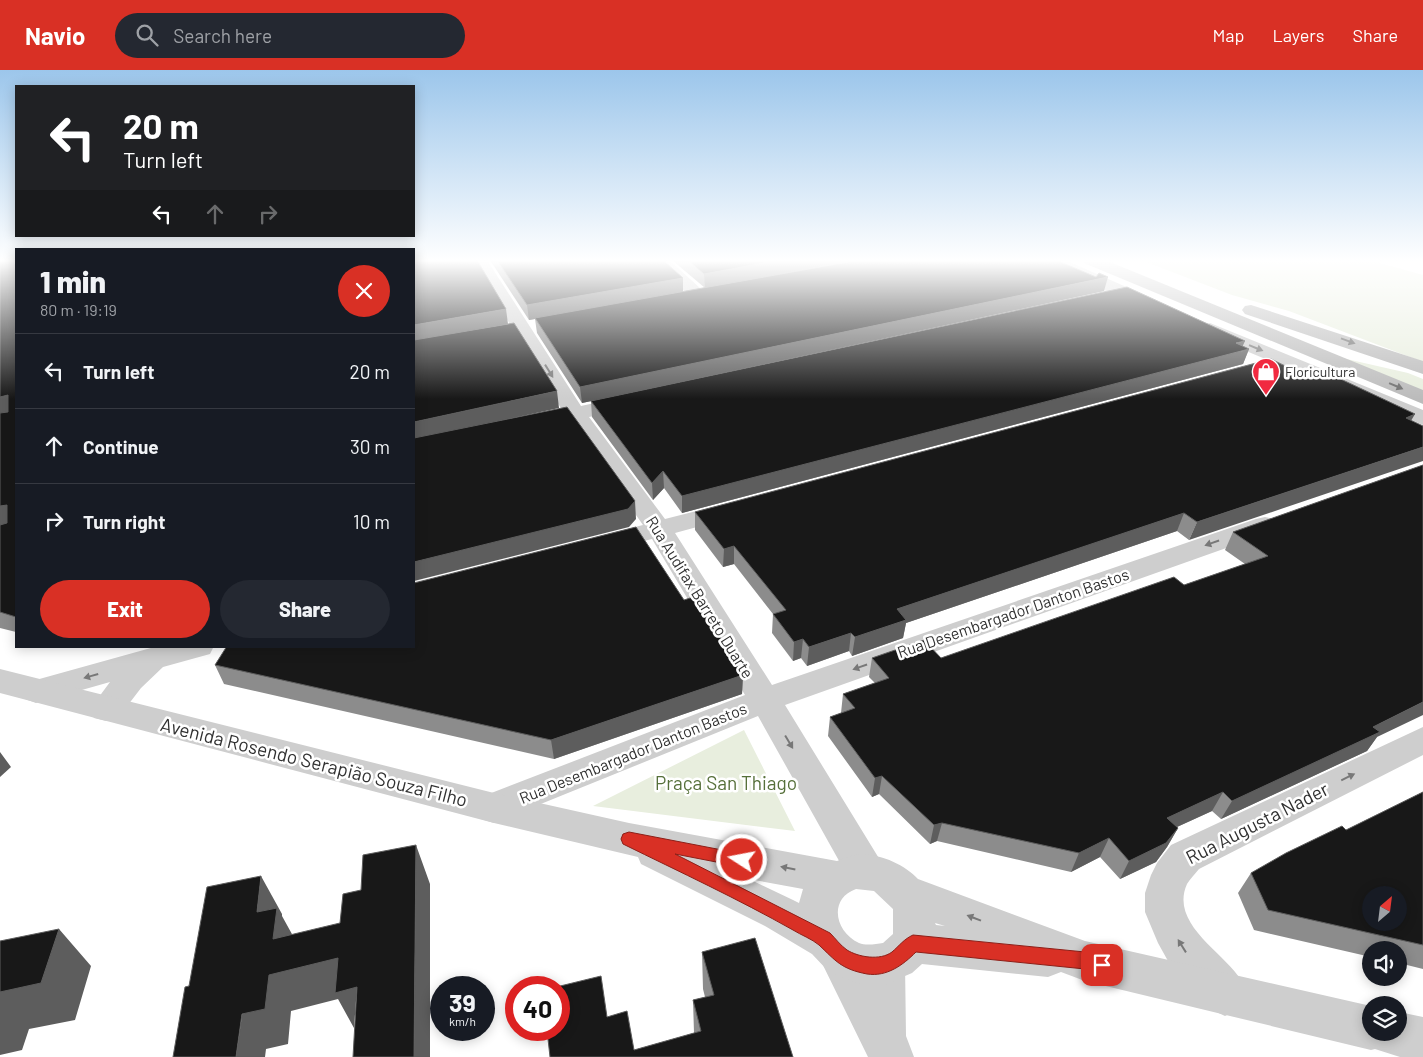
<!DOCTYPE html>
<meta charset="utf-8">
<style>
:root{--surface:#171b24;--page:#242831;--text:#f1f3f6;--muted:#9ea1a6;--line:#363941;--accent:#d93025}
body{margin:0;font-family:Barlow,sans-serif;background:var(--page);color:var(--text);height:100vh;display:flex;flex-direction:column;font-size:19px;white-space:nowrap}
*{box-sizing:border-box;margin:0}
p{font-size:16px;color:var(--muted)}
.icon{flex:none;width:28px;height:28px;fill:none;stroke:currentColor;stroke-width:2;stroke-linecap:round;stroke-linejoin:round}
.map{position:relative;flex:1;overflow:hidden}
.panel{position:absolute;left:15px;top:178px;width:400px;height:400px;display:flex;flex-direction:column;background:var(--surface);border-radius:0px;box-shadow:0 2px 12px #0003}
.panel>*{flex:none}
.banner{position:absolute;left:15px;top:15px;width:400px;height:152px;border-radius:0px;box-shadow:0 2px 12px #0003;background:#202124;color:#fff;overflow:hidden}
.needle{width:32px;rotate:28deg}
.tools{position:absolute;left:1362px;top:816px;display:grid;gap:10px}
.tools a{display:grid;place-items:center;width:45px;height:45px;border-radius:50%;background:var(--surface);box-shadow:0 2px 12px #0003;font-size:25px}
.speed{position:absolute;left:430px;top:906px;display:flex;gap:10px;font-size:25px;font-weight:700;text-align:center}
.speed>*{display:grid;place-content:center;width:65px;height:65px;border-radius:50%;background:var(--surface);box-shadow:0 2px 12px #0003;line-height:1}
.speed small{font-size:12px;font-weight:400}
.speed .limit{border:8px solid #d22;background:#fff;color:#111}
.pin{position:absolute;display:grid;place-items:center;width:42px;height:42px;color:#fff;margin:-21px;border-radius:10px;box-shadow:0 2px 8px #0006}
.me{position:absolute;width:55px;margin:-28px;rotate:281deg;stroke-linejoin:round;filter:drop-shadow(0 0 4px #0008)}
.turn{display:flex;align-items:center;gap:18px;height:105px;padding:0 25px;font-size:22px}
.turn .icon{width:65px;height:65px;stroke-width:2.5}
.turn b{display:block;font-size:35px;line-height:42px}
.lanes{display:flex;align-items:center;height:48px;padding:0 25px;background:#0003;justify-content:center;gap:25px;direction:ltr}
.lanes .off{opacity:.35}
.round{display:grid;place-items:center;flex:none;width:52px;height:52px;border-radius:26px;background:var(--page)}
.headline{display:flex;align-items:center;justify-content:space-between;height:85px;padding:0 25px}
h1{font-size:30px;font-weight:800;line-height:38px}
.cta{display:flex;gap:10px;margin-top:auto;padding:10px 25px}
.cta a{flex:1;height:58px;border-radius:30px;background:var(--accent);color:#fff;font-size:20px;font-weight:800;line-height:58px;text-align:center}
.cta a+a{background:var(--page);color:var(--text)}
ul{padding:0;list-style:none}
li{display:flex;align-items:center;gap:15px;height:75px;padding:0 25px;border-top:1px solid var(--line)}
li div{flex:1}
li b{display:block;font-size:19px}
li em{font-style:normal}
header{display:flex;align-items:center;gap:30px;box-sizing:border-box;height:70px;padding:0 25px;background:var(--accent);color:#fff}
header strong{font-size:24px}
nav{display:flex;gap:28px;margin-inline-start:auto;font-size:18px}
.search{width:350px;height:45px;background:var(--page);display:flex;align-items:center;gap:12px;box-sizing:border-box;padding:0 18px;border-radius:28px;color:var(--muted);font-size:19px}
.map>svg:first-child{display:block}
.green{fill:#e8eede}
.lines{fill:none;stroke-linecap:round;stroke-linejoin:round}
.minor{fill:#cecece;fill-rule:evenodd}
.tertiary{fill:#cecece;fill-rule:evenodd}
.secondary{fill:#bbb;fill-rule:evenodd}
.wall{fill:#8c8c8c}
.shaded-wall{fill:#5d5d5d}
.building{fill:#181818;stroke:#5d5d5d;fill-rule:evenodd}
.oneway{fill:#6f6f6f}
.oneway2{fill:#787878}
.route{fill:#d93025;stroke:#8d1f18}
.labels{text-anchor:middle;stroke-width:5;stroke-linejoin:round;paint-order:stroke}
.far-poi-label{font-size:14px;fill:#313131;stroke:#fff;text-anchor:start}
.street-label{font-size:16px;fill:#313131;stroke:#fff}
.near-street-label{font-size:19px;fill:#313131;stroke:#fff}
.near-park-label{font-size:19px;fill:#56703a;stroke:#fff}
</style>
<header>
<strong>Navio</strong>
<div class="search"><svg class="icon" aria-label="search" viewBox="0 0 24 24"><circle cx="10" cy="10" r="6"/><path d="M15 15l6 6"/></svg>Search here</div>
<nav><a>Map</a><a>Layers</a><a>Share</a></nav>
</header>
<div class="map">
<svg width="1423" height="987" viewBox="0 0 1423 987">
<rect width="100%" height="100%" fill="#fff"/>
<path class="green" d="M 1141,190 L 1369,190 L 1423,205 L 1423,292 L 1289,241 L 1232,225 Z
M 1329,285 L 1408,303 L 1423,309 L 1423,324 Z
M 744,660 L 795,761 L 593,736 Z"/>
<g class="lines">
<path class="minor" d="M 471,190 L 487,190 L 581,336 L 627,326 L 635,327 L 638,332 L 635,337 L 589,347 L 665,449 L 732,432 L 741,435 L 745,440 L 741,445 L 675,463 L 772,615 L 1256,449 L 1265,447 L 1274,449 L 1278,455 L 1274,461 L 785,635 L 880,790 L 885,802 L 880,814 L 866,819 L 852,814 L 758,646 L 494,753 L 481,749 L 476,738 L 481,727 L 745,625 L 652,469 L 604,481 L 595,479 L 591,473 L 595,467 L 643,455 L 570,351 L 537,359 L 529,357 L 526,352 L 529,347 L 562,340 Z
M 651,190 L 669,190 L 710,227 L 707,231 L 695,231 Z
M 158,576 L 214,576 L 210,584 L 163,597 L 141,618 L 118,648 L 106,651 L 94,648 L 90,639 L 110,612 L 36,633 L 25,629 L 20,621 L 25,613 Z
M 1423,657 L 1423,685 L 1199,799 C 1195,804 1190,809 1187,814 C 1169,854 1225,883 1241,910 C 1243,914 1245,919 1247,924 L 1240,939 L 1225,946 L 1210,939 L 1168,891 L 1158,873 L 1145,842 L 1145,823 L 1151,805 L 1157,793 L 1171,775 Z
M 839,865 L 854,871 L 865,890 L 869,879 L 884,873 L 899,879 L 905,894 L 906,966 L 914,987 L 868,987 L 818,885 L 824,871 Z"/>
<path class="tertiary" d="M 1042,190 L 1065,190 L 1156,230 L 1159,234 L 1156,238 L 1144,238 L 1044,193 Z
M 1210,253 L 1423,340 L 1423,355 L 1203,263 L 1201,259 L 1203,255 Z
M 0,599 L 494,723 L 629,753 L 837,791 C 843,789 850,786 856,785 C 877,782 904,794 918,809 L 1085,871 L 1371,936 L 1371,962 L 1399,962 L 1399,942 L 1423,947 L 1423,987 L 1400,987 L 1375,979 L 1371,980 L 1085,911 L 1061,902 L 1048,907 L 922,894 L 912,903 L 884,915 L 862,915 L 829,902 L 812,884 L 765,856 L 641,794 L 638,787 L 494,753 L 0,623 ZM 749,809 L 803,819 L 799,833 L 793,830 ZM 856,819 L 874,821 L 893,839 L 893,864 L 883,873 C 876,874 866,876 859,873 C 835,862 828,829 856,819 ZM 935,853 L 945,856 L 936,855 Z"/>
<path class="secondary" d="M 1082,190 L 1105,190 L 1423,320 L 1423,334 L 1084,193 Z
M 1251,235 L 1423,291 L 1423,304 L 1245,244 L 1242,240 L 1245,236 Z"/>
</g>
<path class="wall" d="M 0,190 L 16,190 L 16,562 L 0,558 Z
M 490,190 L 663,190 L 683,208 L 683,222 L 1104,221 L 582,333 L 537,263 L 535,249 L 529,250 Z
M 672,190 L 855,190 L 705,218 Z
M 1243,276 L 1249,279 L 1243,294 L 682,443 L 664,418 L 653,430 L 592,347 L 591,331 Z
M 1271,289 L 1189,470 L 1177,461 L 906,553 L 903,568 L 852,586 L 849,581 L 807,596 L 801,588 L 793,591 L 772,563 L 773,544 L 734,494 L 723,497 L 695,460 L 695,442 Z
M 1423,395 L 1377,667 L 1367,681 L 1221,749 L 1212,741 L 1177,757 L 1178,758 L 1167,777 L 1156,792 L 1120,809 L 1100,787 L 1071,802 L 937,771 L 930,774 L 879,724 L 872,727 L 828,666 L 830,647 L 841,643 L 843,624 L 875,613 L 869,607 L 872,588 L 941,588 L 1184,515 L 1245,494 L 1225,480 L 1233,462 Z
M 684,530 L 743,605 L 742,624 L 554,689 L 224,614 L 215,595 Z
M 1423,722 L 1423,899 L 1399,893 L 1399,880 L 1371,880 L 1371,887 L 1254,860 L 1238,823 L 1251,803 L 1346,760 Z
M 702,882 L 793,987 L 550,987 L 607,947 L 634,980 L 694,963 L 693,930 L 705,927 L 703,919 Z"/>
<path class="shaded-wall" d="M 780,190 L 855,190 L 705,218 L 704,204 Z
M 1108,207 L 1104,221 L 582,333 L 580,317 Z
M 683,208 L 683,222 L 529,250 L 527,235 Z
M 506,239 L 508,254 L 414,271 L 414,255 Z
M 1245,271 L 1240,282 L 1249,279 L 1243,294 L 682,443 L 682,426 Z
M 557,321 L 559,338 L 414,369 L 414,352 Z
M 8,325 L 16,340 L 0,345 L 0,327 Z
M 1415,344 L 1405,361 L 1406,348 Z
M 1423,377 L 1423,391 L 1189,470 L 1197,452 Z
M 663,401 L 664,418 L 653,430 L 652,413 Z
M 635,431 L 636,449 L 629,457 L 414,511 L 414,492 Z
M 7,435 L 16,451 L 0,457 L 0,436 Z
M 1184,443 L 1177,461 L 906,553 L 903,568 L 852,586 L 855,567 L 897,539 Z
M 734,476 L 734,494 L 723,497 L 724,479 Z
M 851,563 L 849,581 L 807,596 L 809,577 Z
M 803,569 L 801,588 L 793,591 L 794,572 Z
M 743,605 L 742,624 L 554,689 L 551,670 Z
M 1423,632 L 1423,645 L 1377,667 L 1367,681 L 1221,749 L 1232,731 L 1373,657 Z
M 0,682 L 11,697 L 0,707 Z
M 882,706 L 879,724 L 872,727 L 875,708 Z
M 1223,722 L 1212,741 L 1157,766 L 1167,748 Z
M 942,753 L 937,771 L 930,774 L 934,755 Z
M 1178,758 L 1167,777 L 1156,792 L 1120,809 L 1129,791 Z
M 1109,768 L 1100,787 L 1071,802 L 1079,783 Z
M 416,775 L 430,814 L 430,987 L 414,987 Z
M 261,806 L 282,844 L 282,846 L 298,875 L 338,888 L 357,917 L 354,958 L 338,929 L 291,941 L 288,974 L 266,979 L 265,987 L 236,987 L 257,842 Z
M 59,859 L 91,896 L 75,950 L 29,959 L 22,980 L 0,985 L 0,922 Z"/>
<path class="building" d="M 0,190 L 16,190 L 16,547 L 0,542 L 0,455 L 7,453 L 7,435 L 0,436 L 0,343 L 8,342 L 8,325 L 0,327 Z
M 414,190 L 477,190 L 506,239 L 414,255 Z
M 497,190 L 663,190 L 683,208 L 527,235 Z
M 688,190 L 780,190 L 704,204 Z
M 859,190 L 1056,190 L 1096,207 L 1099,203 L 1108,207 L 580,317 L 535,248 Z
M 1127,217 L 1245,271 L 1236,273 L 1249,279 L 682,426 L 663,401 L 652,413 L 591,331 Z
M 514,253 L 557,321 L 414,352 L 414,270 Z
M 1271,289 L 1312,309 L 1330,304 L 1415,344 L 1406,348 L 1423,356 L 1423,377 L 1197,452 L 1184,443 L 897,539 L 906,550 L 855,567 L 851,563 L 809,577 L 803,569 L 794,572 L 773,544 L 786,540 L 734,476 L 724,479 L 695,442 Z
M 567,337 L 635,431 L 628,439 L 414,492 L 414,368 Z
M 1423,395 L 1423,632 L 1373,657 L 1380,662 L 1232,731 L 1223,722 L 1167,748 L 1178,758 L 1166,773 L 1129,791 L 1109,768 L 1079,783 L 942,753 L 934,755 L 882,706 L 875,708 L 830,647 L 855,638 L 843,624 L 889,608 L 872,588 L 924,570 L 941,588 L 1174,507 L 1184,515 L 1268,486 L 1233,462 Z
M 636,457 L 684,530 L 693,527 L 709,549 L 743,605 L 551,670 L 215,595 L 227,576 L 414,576 L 414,513 Z
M 1423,722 L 1423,875 L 1268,840 L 1251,803 L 1286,783 L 1342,756 L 1346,760 ZM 1371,825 L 1399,825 L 1399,852 L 1371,852 Z
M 416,775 L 414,987 L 353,987 L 357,917 L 335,923 L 338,888 L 269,905 L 265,939 L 242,944 L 236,987 L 173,987 L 185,917 L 189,916 L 207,817 L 261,806 L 257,842 L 277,838 L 273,869 L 340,853 L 343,824 L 361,820 L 363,785 Z
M 59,859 L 41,913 L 0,922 L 0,871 Z
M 755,868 L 793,987 L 550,987 L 547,960 L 559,960 L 559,918 L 552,918 L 601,906 L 607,947 L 627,941 L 634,980 L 701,961 L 693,930 L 714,925 L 702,882 Z"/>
<defs><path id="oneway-solid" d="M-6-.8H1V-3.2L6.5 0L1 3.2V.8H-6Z" transform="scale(1.25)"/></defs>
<g class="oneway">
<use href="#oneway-solid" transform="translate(1348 271) rotate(20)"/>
<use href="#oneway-solid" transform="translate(1396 316) rotate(23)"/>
</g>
<g class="oneway2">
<use href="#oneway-solid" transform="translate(1256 278) rotate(22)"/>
<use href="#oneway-solid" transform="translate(549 301) rotate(58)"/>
<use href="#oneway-solid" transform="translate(1212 473) rotate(161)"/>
<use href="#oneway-solid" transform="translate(860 597) rotate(161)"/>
<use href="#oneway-solid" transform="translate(91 606) rotate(164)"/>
<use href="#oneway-solid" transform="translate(789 672) rotate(59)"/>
<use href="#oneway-solid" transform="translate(1348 707) rotate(-26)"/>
<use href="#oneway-solid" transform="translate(788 798) rotate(-169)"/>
<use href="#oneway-solid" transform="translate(974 848) rotate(-159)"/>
<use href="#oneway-solid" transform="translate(1182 876) rotate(-122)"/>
</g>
<linearGradient id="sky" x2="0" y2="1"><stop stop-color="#9cc6eb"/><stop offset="0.58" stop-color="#fff"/><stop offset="1" stop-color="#fff" stop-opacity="0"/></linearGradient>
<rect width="1423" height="329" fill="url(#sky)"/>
<path class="route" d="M 629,762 L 748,785 L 750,790 L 748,794 L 742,797 L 675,784 L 830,863 C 835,868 841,876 847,880 C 858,887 880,891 892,882 C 899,876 904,869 913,865 L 1085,882 L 1109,889 L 1111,895 L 1109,901 L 1102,904 L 1085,899 L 916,882 C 903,895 887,907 867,904 C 841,899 836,891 819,875 C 812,869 801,865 793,860 C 738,829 680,802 623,774 L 621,769 L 623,764 Z"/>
<defs>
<symbol id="shop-pin" viewBox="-11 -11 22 30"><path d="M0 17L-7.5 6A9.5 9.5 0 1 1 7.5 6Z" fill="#f12a40" stroke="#fff"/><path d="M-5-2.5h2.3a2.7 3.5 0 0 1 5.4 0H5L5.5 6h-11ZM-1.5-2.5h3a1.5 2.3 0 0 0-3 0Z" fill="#fff"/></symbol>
</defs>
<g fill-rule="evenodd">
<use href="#shop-pin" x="1250" y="286" width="32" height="43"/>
</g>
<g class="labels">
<g class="far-poi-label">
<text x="1285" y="307">Floricultura</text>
</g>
<g class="street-label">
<text transform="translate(700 527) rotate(58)" y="6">Rua Audifax Barreto Duarte</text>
<text transform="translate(1013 543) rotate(-19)" y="6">Rua Desembargador Danton Bastos</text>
<text transform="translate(633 683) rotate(-22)" y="6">Rua Desembargador Danton Bastos</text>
</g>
<g class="near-street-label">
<text transform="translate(314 692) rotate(14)" y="7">Avenida Rosendo Serapião Souza Filho</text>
<text transform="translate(1257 753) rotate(-27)" y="7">Rua Augusta Nader</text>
</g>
<g class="near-park-label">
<text x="726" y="720">Praça San Thiago</text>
</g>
</g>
</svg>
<div class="tools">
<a><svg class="needle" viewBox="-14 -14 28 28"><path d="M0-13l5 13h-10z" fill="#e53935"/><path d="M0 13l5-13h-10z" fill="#9ea1a6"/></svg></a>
<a><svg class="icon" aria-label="sound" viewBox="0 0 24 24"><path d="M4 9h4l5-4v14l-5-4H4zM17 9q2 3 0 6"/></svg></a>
<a><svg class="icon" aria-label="layers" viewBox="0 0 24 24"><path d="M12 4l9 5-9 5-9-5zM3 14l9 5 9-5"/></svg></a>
</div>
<div class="speed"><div>39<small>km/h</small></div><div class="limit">40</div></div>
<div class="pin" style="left:1102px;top:895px;background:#d93025"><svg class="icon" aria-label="arrive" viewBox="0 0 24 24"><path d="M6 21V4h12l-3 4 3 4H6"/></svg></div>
<svg class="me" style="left:742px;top:790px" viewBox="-20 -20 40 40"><circle r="17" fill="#d93025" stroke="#fff" stroke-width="3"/><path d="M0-11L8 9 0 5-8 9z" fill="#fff"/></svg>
<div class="banner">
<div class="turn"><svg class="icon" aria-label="left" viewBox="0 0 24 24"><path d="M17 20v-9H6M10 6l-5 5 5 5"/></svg><div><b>20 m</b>Turn left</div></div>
<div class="lanes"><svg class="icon" aria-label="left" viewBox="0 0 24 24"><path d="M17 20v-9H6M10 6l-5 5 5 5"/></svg><svg class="icon off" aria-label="ahead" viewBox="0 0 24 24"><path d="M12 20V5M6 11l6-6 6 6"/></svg><svg class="icon off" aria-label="right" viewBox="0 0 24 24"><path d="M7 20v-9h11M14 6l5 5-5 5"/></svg></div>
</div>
<section class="panel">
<div class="headline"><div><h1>1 min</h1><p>80 m · 19:19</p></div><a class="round" style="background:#d93025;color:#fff"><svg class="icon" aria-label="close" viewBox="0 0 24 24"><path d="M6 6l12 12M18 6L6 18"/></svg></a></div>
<ul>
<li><svg class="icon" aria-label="left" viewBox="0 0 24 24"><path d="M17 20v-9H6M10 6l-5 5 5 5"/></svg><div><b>Turn left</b></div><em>20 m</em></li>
<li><svg class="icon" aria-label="ahead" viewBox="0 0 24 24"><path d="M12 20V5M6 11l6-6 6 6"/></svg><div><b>Continue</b></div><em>30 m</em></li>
<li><svg class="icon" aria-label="right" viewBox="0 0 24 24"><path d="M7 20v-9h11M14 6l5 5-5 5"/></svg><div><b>Turn right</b></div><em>10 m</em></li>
</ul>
<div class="cta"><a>Exit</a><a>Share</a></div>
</section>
</div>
